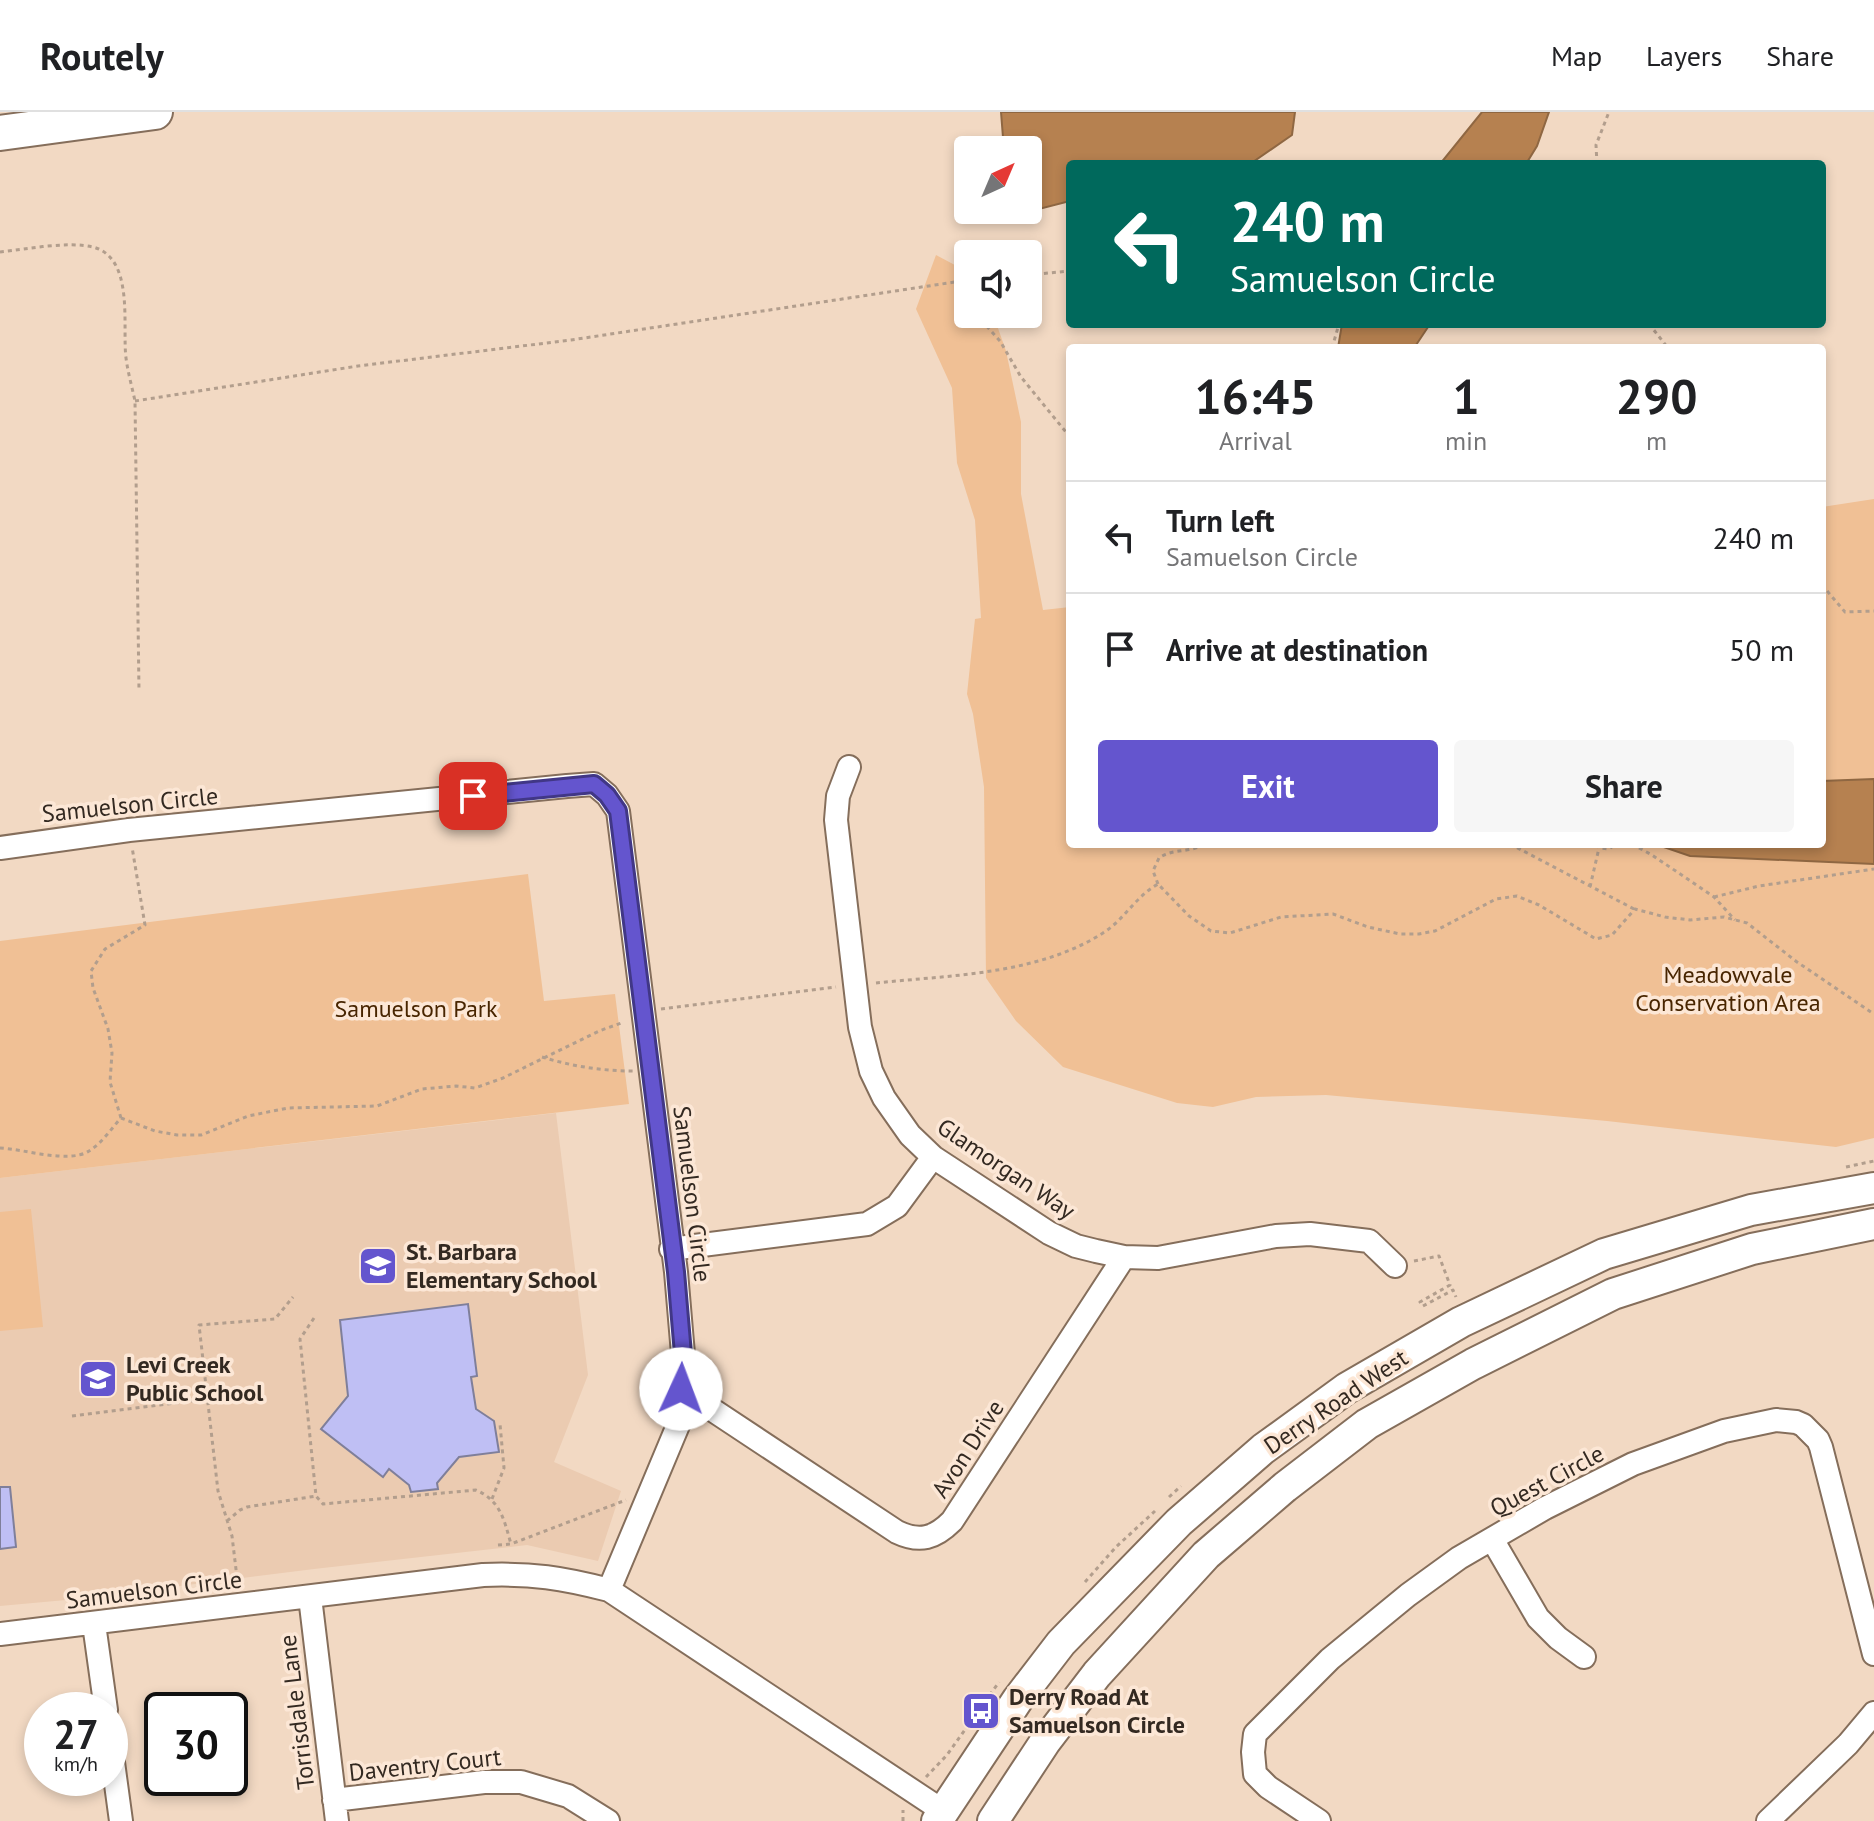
<!DOCTYPE html>
<style>
:root{--surface:#fff;--page:#f6f6f6;--text:#202124;--muted:#757577;--line:#e0e0e0;--accent:#6455ce}
body{margin:0;font-family:"PT Sans",sans-serif;background:var(--page);color:var(--text);height:100vh;display:flex;flex-direction:column;font-size:30px;white-space:nowrap}
*{box-sizing:border-box;margin:0}
p{font-size:26px;color:var(--muted)}
.icon{flex:none;width:44px;height:44px;fill:none;stroke:currentColor;stroke-width:2;stroke-linecap:round;stroke-linejoin:round}
.map{position:relative;flex:1;overflow:hidden}
.panel{position:absolute;left:1066px;top:232px;width:760px;height:504px;display:flex;flex-direction:column;background:var(--surface);border-radius:8px;box-shadow:0 4px 12px #0003}
.panel>*{flex:none}
.hud{position:absolute;left:1066px;top:48px;width:760px;height:168px;border-radius:8px;box-shadow:0 4px 12px #0003;background:#00695c;color:#fff;overflow:hidden}
.needle{width:52px;rotate:44deg}
.fabs{position:absolute;left:954px;top:24px;display:grid;gap:16px}
.fabs a{display:grid;place-items:center;width:88px;height:88px;border-radius:8px;background:var(--surface);box-shadow:0 4px 12px #0003;font-size:40px}
.speed{position:absolute;left:24px;top:1580px;display:flex;gap:16px;font-size:40px;font-weight:700;text-align:center}
.speed>*{display:grid;place-content:center;width:104px;height:104px;border-radius:50%;background:var(--surface);box-shadow:0 4px 12px #0003;line-height:1}
.speed small{font-size:20px;font-weight:400}
.speed .limit{border:4px solid #111;border-radius:12px;background:#fff;color:#111}
.pin{position:absolute;display:grid;place-items:center;width:68px;height:68px;color:#fff;margin:-34px;border-radius:16px;box-shadow:0 4px 12px #0006}
.me{position:absolute;width:88px;margin:-44px;rotate:2deg;stroke-linejoin:round;filter:drop-shadow(0 0 6px #0008)}
.turn{display:flex;align-items:center;gap:28px;height:168px;padding:0 32px;font-size:36px}
.turn .icon{width:104px;height:104px;stroke-width:2.5}
.turn b{display:block;font-size:56px;line-height:68px}
.eta{display:flex;justify-content:space-evenly;align-items:center;height:136px;text-align:center}
.eta b{font-size:48px;font-weight:700;line-height:56px}
.primary-button{display:flex;gap:16px;margin-top:auto;padding:16px 32px}
.primary-button a{flex:1;height:92px;border-radius:8px;background:var(--accent);color:#fff;font-size:32px;font-weight:700;line-height:92px;text-align:center}
.primary-button a+a{background:var(--page);color:var(--text)}
ul{padding:0;list-style:none}
li{display:flex;align-items:center;gap:24px;height:112px;padding:0 32px;border-top:2px solid var(--line)}
li div{flex:1}
li b{display:block;font-size:30px}
li em{font-style:normal}
header{display:flex;align-items:center;gap:48px;box-sizing:border-box;height:112px;padding:0 40px;background:var(--surface);border-bottom:2px solid var(--line)}
header strong{font-size:38px}
nav{display:flex;gap:44px;margin-inline-start:auto;font-size:28px}
.map>svg:first-child{display:block}
.built{fill:#ebcbb1}
.green{fill:#f0c095}
.water{fill:#b68150;stroke:#8f6742;stroke-width:2}
.building{fill:#bfbff4;stroke:#7f7f9a;stroke-width:2}
.lines{fill:none;stroke-linecap:round;stroke-linejoin:round}
.minor-casing{stroke:#856e5b;stroke-width:26}
.major-casing{stroke:#856e5b;stroke-width:34}
.highway-casing{stroke:#856e5b;stroke-width:38}
.path{stroke:#b29e8d;stroke-width:3;stroke-dasharray:4 4;stroke-linecap:butt}
.minor{stroke:#fff;stroke-width:22}
.major{stroke:#fff;stroke-width:30}
.highway{stroke:#fff;stroke-width:34}
.route-casing{stroke:#413786;stroke-width:20}
.route{stroke:#6455ce;stroke-width:14}
.labels{text-anchor:middle;stroke-width:7;stroke-linejoin:round;paint-order:stroke}
.street-label{font-size:24px;fill:#332921;stroke:#fce7d6}
.park-label{font-size:24px;fill:#482500;stroke:#fce7d6}
.poi-label{font-size:24px;font-weight:bold;fill:#332921;stroke:#fce7d6;text-anchor:start}
</style>
<header>
<strong>Routely</strong>
<nav><a>Map</a><a>Layers</a><a>Share</a></nav>
</header>
<div class="map">
<svg width="1874" height="1709" viewBox="0 0 1874 1709">
<rect width="100%" height="100%" fill="#f2d9c3"/>
<path class="built" d="M 556,1001 L 588,1263 L 554,1350 L 621,1379 L 598,1449 L 527,1433 L 314,1457 L 77,1487 L 0,1494 L 0,1066 Z"/>
<path class="green" d="M 936,143 L 968,160 L 968,202 L 993,202 L 1006,239 L 1021,310 L 1021,382 L 1043,498 L 1070,495 L 1070,732 L 1822,732 L 1822,395 L 1874,387 L 1874,1026 L 1836,1035 L 1607,1009 L 1326,983 L 1256,985 L 1213,995 L 1177,991 L 1063,955 L 1016,909 L 986,866 L 984,675 L 973,602 L 967,582 L 975,507 L 981,506 L 975,408 L 957,351 L 952,276 L 916,197 Z
M 528,762 L 544,889 L 615,882 L 629,992 L 0,1066 L 0,829 Z
M 31,1097 L 43,1215 L 0,1219 L 0,1100 Z"/>
<path class="water" d="M 1001,0 L 1295,0 L 1292,23 L 1250,52 L 1070,52 L 1070,89 L 1039,97 L 1028,93 L 1028,38 L 1004,38 Z
M 1482,0 L 1549,0 L 1537,34 L 1526,52 L 1440,52 Z
M 1342,212 L 1430,212 L 1414,236 L 1338,236 Z
M 1874,667 L 1874,752 L 1690,744 L 1655,732 L 1822,732 L 1822,669 Z"/>
<path class="building" d="M 468,1192 L 477,1264 L 471,1265 L 476,1297 L 494,1309 L 499,1340 L 459,1345 L 437,1371 L 438,1377 L 411,1380 L 409,1373 L 389,1357 L 383,1365 L 321,1317 L 348,1284 L 340,1208 Z
M 0,1375 L 10,1375 L 16,1435 L 0,1437 Z"/>
<g class="lines">
<defs>
<path id="minor" d="M 849,655 L 838,684 L 836,708 L 860,915 L 871,959 L 884,986 L 910,1023 L 933,1045 L 1049,1121 L 1076,1134 L 1096,1139 L 1124,1145 L 1158,1146 L 1276,1124 L 1310,1122 L 1369,1129 L 1395,1154
M 0,736 L 129,718 L 567,674 L 594,672 L 607,683 L 618,699 L 676,1160 L 683,1242 L 679,1311 L 609,1478
M 671,1137 L 867,1112 L 897,1094 L 933,1045
M 681,1277 L 897,1420 C 920,1431 935,1426 952,1409 L 1124,1145
M 1492,1427 L 1538,1506 L 1558,1526 L 1584,1545
M 310,1485 L 337,1709
M 94,1512 L 106,1598
M 0,1522 L 483,1463 C 531,1461 563,1466 609,1478 L 943,1699
M 110,1628 L 121,1709
M 334,1688 L 484,1670 L 521,1670 L 568,1684 L 608,1709
M 1319,1709 L 1268,1675 L 1255,1662 L 1253,1640 L 1255,1622 L 1330,1547 L 1408,1483 L 1459,1446 L 1545,1396 L 1633,1352 L 1724,1319 L 1776,1308 L 1796,1310 L 1803,1313 L 1818,1328 L 1821,1335 L 1874,1542
M 1768,1709 L 1848,1632 L 1874,1601"/>
<path id="major" d="M 937,1709 L 1018,1587 L 1061,1531 L 1179,1410 L 1263,1337 L 1347,1276 L 1461,1210 L 1604,1142 L 1751,1098 L 1874,1076
M 993,1709 L 1045,1630 L 1097,1562 L 1206,1443 L 1285,1375 L 1367,1312 L 1473,1252 L 1613,1182 L 1752,1137 L 1874,1112"/>
<path id="highway" d="M 0,21 L 155,0"/>
</defs>
<use href="#minor" class="minor-casing"/>
<use href="#major" class="major-casing"/>
<use href="#highway" class="highway-casing"/>
<path class="path" d="M 1597,52 L 1596,33 L 1609,0
M 0,140 C 27,137 68,129 93,135 C 135,146 122,214 126,246 C 128,261 132,275 135,289 L 139,579
M 1028,163 L 1070,159
M 976,202 L 1000,229 L 1021,265 L 1070,325
M 1649,212 L 1668,236
M 1332,236 L 1339,212
M 135,289 L 358,254 L 571,228 L 968,168
M 1822,473 L 1845,500 L 1874,499
M 1510,732 L 1634,797
M 1597,732 L 1599,736 L 1609,737 L 1616,732
M 1632,732 L 1652,743 L 1714,785 L 1735,808
M 1158,772 L 1153,759 L 1159,746 C 1173,736 1191,741 1205,732
M 1590,775 L 1599,736
M 1714,785 L 1759,774 L 1874,757
M 876,871 C 951,863 1037,863 1103,821 C 1125,807 1135,785 1158,772 L 1189,804 L 1211,819 L 1230,821 L 1281,805 L 1333,802 L 1368,815 L 1400,822 L 1419,822 L 1435,819 L 1496,787 L 1517,784 L 1539,793 L 1596,827 L 1612,823 L 1635,797 L 1665,805 L 1690,808 L 1724,805 L 1747,811 L 1797,850 L 1874,902
M 661,897 L 836,875
M 542,945 C 571,954 602,959 633,959
M 121,1006 L 155,1019 L 177,1023 L 201,1023 L 248,1004 L 288,996 L 377,994 L 422,977 L 456,974 L 475,976 L 503,966 L 599,919 L 624,910
M 121,1006 L 110,970 L 112,941 L 108,917 L 93,876 L 91,859 L 105,837 L 145,813 L 132,735
M 0,1036 C 24,1037 69,1052 89,1039 C 102,1031 111,1017 121,1006
M 1846,1055 L 1874,1049
M 1414,1149 L 1439,1144 L 1450,1173 L 1420,1190 L 1423,1194 L 1453,1178 L 1456,1185
M 314,1206 L 300,1227 L 316,1384 L 323,1392 L 476,1378 C 501,1389 504,1408 511,1432
M 72,1304 L 208,1287
M 1169,1385 L 1181,1374
M 492,1387 L 504,1356 L 500,1312
M 227,1409 L 240,1398 L 247,1395 L 316,1384
M 498,1433 L 511,1432 L 626,1388
M 1085,1470 L 1116,1435 L 1155,1399
M 238,1474 L 232,1424 L 218,1379 L 199,1213 L 275,1207 L 293,1185
M 926,1665 L 947,1643 L 999,1570
M 903,1709 L 903,1698"/>
<use href="#minor" class="minor"/>
<use href="#major" class="major"/>
<use href="#highway" class="highway"/>
</g>
<g class="lines">
<defs>
<path id="route" d="M 473,684 L 594,672 L 607,683 L 618,699 L 676,1160 L 683,1242 L 681,1277"/>
</defs>
<use href="#route" class="route-casing"/>
<use href="#route" class="route"/>
</g>
<defs>
<symbol id="school-square" viewBox="-11 -11 22 22"><rect x="-9" y="-9" width="18" height="18" rx="4" fill="#6455ce" stroke="#fce7d6"/><path d="M0-5L7-2L0 1L-7-2ZM-4 1L0 2.5L4 1V4Q0 6-4 4Z" fill="#fff"/></symbol>
<symbol id="bus-square" viewBox="-11 -11 22 22"><rect x="-9" y="-9" width="18" height="18" rx="4" fill="#6455ce" stroke="#fce7d6"/><path d="M-5-6H5V4H4V6H2V4H-2V6H-4V4H-5ZM-3.5-4V0h7V-4ZM-3.5 1.2v1.5H-2V1.2ZM2 1.2v1.5H3.5V1.2Z" fill="#fff"/></symbol>
</defs>
<g fill-rule="evenodd">
<use href="#school-square" x="356" y="1132" width="44" height="44"/>
<use href="#school-square" x="76" y="1245" width="44" height="44"/>
<use href="#bus-square" x="959" y="1577" width="44" height="44"/>
</g>
<g class="labels">
<g class="street-label">
<text transform="translate(130 693) rotate(-6)" y="8">Samuelson Circle</text>
<text transform="translate(1006 1057) rotate(34)" y="8">Glamorgan Way</text>
<text transform="translate(692 1082) rotate(83)" y="8">Samuelson Circle</text>
<text transform="translate(1336 1290) rotate(-34)" y="8">Derry Road West</text>
<text transform="translate(968 1337) rotate(-57)" y="8">Avon Drive</text>
<text transform="translate(1547 1369) rotate(-28)" y="8">Quest Circle</text>
<text transform="translate(154 1478) rotate(-7)" y="8">Samuelson Circle</text>
<text transform="translate(297 1600) rotate(-97)" y="8">Torrisdale Lane</text>
<text transform="translate(425 1653) rotate(-6)" y="8">Daventry Court</text>
</g>
<g class="park-label">
<text x="1728" y="871">Meadowvale<tspan x="1728" dy="28">Conservation Area</tspan></text>
<text x="416" y="905">Samuelson Park</text>
</g>
<g class="poi-label">
<text x="406" y="1148">St. Barbara<tspan x="406" dy="28">Elementary School</tspan></text>
<text x="126" y="1261">Levi Creek<tspan x="126" dy="28">Public School</tspan></text>
<text x="1009" y="1593">Derry Road At<tspan x="1009" dy="28">Samuelson Circle</tspan></text>
</g>
</g>
</svg>
<div class="fabs">
<a><svg class="needle" viewBox="-14 -14 28 28"><path d="M0-13l5 13h-10z" fill="#e53935"/><path d="M0 13l5-13h-10z" fill="#757577"/></svg></a>
<a><svg class="icon" aria-label="sound" viewBox="0 0 24 24"><path d="M4 9h4l5-4v14l-5-4H4zM17 9q2 3 0 6"/></svg></a>
</div>
<div class="speed"><div>27<small>km/h</small></div><div class="limit">30</div></div>
<div class="pin" style="left:473px;top:684px;background:#d93025"><svg class="icon" aria-label="arrive" viewBox="0 0 24 24"><path d="M6 21V4h12l-3 4 3 4H6"/></svg></div>
<svg class="me" style="left:681px;top:1277px" viewBox="-20 -20 40 40"><circle r="19" fill="#fff"/><path d="M0-13L10 11 0 6-10 11z" fill="#6455ce"/></svg>
<div class="hud">
<div class="turn"><svg class="icon" aria-label="left" viewBox="0 0 24 24"><path d="M17 20v-9H6M10 6l-5 5 5 5"/></svg><div><b>240 m</b>Samuelson Circle</div></div>
</div>
<section class="panel">
<div class="eta">
<div><b>16:45</b><p>Arrival</p></div>
<div><b>1</b><p>min</p></div>
<div><b>290</b><p>m</p></div>
</div>
<ul>
<li><svg class="icon" aria-label="left" viewBox="0 0 24 24"><path d="M17 20v-9H6M10 6l-5 5 5 5"/></svg><div><b>Turn left</b><p>Samuelson Circle</p></div><em>240 m</em></li>
<li><svg class="icon" aria-label="arrive" viewBox="0 0 24 24"><path d="M6 21V4h12l-3 4 3 4H6"/></svg><div><b>Arrive at destination</b></div><em>50 m</em></li>
</ul>
<div class="primary-button"><a>Exit</a><a>Share</a></div>
</section>
</div>
